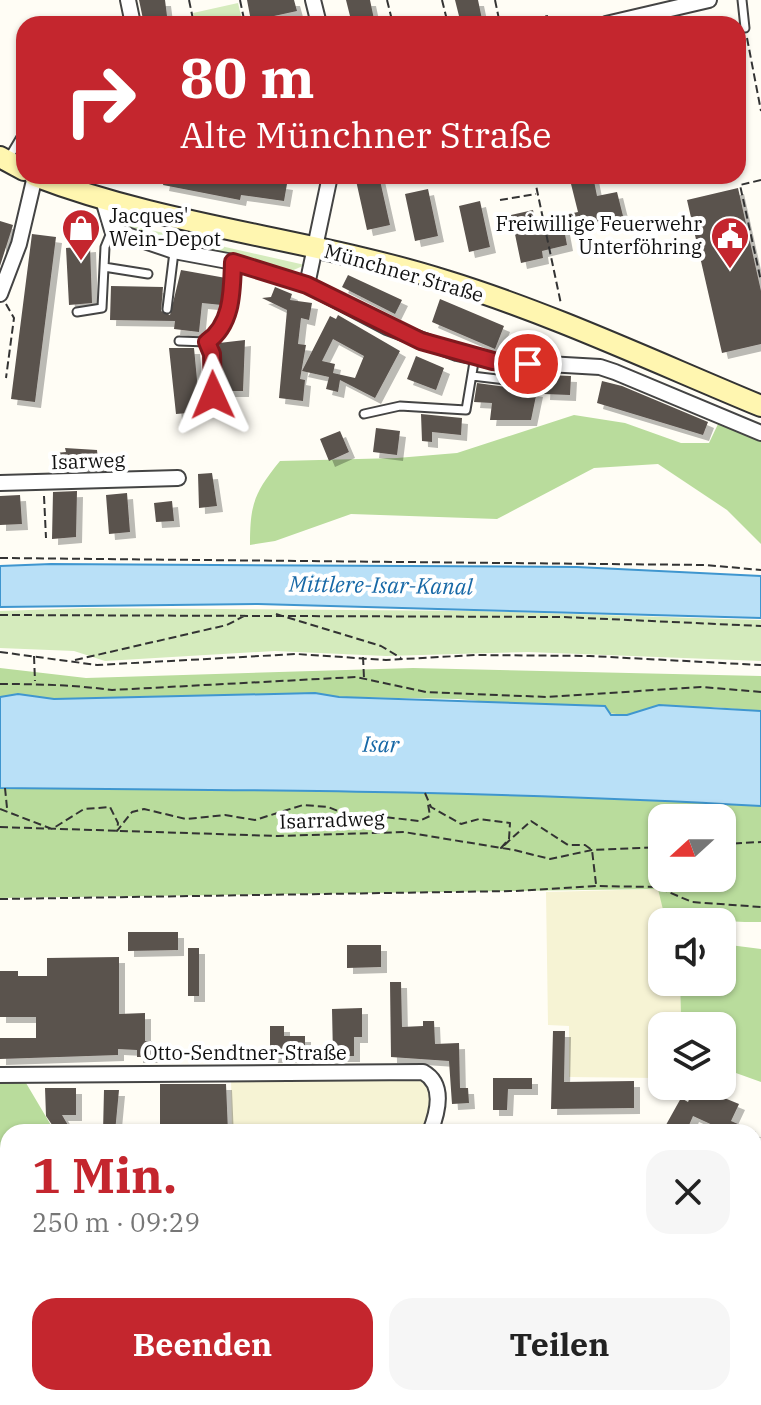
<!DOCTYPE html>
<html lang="de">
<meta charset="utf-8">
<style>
:root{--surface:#fff;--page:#f6f6f6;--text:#222;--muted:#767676;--accent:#c4262e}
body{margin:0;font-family:"IBM Plex Serif",serif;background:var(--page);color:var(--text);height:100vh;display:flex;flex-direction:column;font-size:30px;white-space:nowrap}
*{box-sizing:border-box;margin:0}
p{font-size:26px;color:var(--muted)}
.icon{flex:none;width:44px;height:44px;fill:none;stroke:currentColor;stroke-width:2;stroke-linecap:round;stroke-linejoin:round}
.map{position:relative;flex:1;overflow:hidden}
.panel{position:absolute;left:0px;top:1124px;width:762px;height:282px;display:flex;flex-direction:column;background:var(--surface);border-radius:24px 24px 0 0;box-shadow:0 2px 6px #0004}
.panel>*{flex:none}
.guide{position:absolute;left:16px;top:16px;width:730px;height:168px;border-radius:24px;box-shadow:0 2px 6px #0004;background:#c4262e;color:#fff;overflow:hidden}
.needle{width:52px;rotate:249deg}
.tools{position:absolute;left:648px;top:804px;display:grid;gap:16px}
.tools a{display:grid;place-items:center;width:88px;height:88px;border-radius:16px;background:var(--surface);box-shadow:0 2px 6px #0004;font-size:40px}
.pin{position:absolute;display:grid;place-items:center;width:68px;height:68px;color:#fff;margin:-34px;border:4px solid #fff;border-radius:50%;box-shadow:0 2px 8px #0007}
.me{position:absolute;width:88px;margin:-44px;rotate:359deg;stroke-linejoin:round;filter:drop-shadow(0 0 6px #0008)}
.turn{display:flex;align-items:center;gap:28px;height:168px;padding:0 32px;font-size:36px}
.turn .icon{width:104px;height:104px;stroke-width:2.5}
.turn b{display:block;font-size:56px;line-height:68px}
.round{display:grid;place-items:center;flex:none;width:84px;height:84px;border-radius:24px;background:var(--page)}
.head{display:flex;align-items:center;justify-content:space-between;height:136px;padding:0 32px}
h1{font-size:48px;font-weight:800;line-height:60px;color:var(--accent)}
.button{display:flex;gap:16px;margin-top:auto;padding:16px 32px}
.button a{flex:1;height:92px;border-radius:24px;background:var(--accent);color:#fff;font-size:32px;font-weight:800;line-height:92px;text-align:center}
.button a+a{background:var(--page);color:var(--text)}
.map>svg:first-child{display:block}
.farmland{fill:#f6f3d4}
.green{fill:#d5ebbd}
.forest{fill:#b9dc9c;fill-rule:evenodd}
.water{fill:#b9e0f7;stroke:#3f96cf;stroke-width:2}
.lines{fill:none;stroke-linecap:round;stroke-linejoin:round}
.river{stroke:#b9e0f7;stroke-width:22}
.building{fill:#5a524d;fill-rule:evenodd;filter:url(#shadow)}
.service-casing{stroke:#444;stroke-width:11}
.minor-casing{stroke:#444;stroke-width:18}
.secondary-casing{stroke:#333;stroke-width:24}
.path{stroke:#333;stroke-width:2;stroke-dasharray:8 4;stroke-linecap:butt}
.service{stroke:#fff;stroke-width:7}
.minor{stroke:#fff;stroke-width:14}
.secondary{stroke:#fff6b0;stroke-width:20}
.route-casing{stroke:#7f191e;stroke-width:20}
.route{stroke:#c4262e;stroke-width:14}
.labels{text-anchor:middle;stroke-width:8;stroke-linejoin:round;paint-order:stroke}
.poi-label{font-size:20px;fill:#111;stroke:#fff;text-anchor:start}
.street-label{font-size:20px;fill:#111;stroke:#fff}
.water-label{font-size:22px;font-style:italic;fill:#1768a6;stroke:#fff}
</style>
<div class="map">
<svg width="761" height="1405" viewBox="0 0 761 1405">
<defs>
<filter id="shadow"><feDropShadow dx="6" dy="6" stdDeviation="0" flood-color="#0004"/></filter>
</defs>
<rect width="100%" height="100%" fill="#fffdf5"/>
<path class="farmland" d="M 659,889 L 666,922 L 662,922 L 662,982 L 680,982 L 681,1015 L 676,1026 L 662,1026 L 662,1060 L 655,1078 L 569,1077 L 569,1026 L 548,1025 L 546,892 Z
M 420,1076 L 428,1081 L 434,1098 L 426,1132 L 232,1132 L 231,1077 Z"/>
<path class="green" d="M 238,3 L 243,24 L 196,24 L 193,13 Z
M 115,222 L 305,265 L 289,272 L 181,247 Z
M 88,608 L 475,611 L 761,620 L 761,661 L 528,652 L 386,656 L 275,651 L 105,661 L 74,651 L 0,648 L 0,611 Z"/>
<path class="forest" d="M 574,415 L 625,423 L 681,443 L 709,443 L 719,422 L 761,437 L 761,544 L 727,510 L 658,464 L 594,468 L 497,519 L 351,514 L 275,541 L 250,545 C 250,504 254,493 280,461 L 397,458 L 457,453 Z
M 0,668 L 86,678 L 413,668 L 761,676 L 761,711 L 713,707 L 627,715 L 458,699 L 339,697 L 315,693 L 54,699 L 18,694 L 0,697 Z
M 0,788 C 254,790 508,791 761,806 L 761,922 C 728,923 698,916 665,918 L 658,889 L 0,898 ZM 662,818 L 722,818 L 722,878 L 662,878 Z
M 722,944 L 761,949 L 761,1082 L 722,1068 L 722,1026 L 676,1026 L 681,1015 L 680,982 L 722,982 Z
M 0,1083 L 26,1083 L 55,1132 L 8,1132 L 8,1369 L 0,1366 Z
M 72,1398 L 294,1398 L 302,1405 L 87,1405 Z"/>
<path class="water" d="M 51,564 L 577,567 L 761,576 L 761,618 L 258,604 L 0,607 L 0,566 Z
M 315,693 L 339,697 L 605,706 L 611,715 L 627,715 L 659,705 L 761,711 L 761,806 C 508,791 254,790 0,788 L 0,697 L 18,694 L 54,699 Z"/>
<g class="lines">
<path class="river" d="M 0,1346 L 8,1346
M 144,1398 L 154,1405"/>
</g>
<path class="building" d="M 139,0 L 165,0 L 168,24 L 144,24 Z
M 247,0 L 294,0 L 297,11 L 251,21 Z
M 346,0 L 370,0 L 375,24 L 352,24 Z
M 455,0 L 478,0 L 483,24 L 461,24 Z
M 165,176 L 199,176 L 253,184 L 254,179 L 287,184 L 284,201 L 241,195 L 240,200 L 163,185 Z
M 355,176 L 379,176 L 390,225 L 367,230 Z
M 569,176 L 593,176 L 597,196 L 617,192 L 623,216 L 564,229 L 567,245 L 542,251 L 543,258 L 521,263 L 511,215 L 533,210 L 535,221 L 578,212 Z
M 738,188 L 761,291 L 761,344 L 722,353 L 687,200 Z
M 428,189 L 438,236 L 415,241 L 405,194 Z
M 480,201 L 490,247 L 469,252 L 459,206 Z
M 0,221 L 13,225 L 0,266 Z
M 32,234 L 56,237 L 35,402 L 11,399 Z
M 90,246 L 92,303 L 69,305 L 66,248 Z
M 181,270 L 226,278 L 222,305 L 202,303 L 199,332 L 174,329 L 175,321 L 110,320 L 111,286 L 163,287 L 161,311 L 170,315 Z
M 348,275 L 402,300 L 395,314 L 342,287 Z
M 275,287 L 292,294 L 290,300 L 312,303 L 309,320 L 301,318 L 298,344 L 306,345 L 300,379 L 305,380 L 303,401 L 279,398 L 287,310 L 262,298 L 271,297 Z
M 440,299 L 504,326 L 495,349 L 432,322 Z
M 338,315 L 400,351 L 375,398 L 340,380 L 338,392 L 326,389 L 329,377 L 302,371 L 330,316 L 336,319 ZM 333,339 L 364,356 L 355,378 L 333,373 L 335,364 L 322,361 Z
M 245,340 L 243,391 L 221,391 L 219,343 Z
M 169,348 L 194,348 L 200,412 L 176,414 Z
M 416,356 L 444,368 L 436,390 L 407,379 Z
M 545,375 L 571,376 L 570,395 L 544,394 Z
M 602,381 L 622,386 L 708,422 L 703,435 L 597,403 Z
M 477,383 L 537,391 L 531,420 L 490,420 L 492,403 L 474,402 Z
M 421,414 L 462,418 L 461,435 L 432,432 L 432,442 L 422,441 Z
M 376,428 L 400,431 L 397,455 L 373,452 Z
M 340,431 L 349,452 L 329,461 L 320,439 Z
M 65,448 L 97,450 L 99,470 L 79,471 L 78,465 L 56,466 L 55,453 L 66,452 Z
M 212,473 L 217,506 L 199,508 L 198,474 Z
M 77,491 L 76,537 L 52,539 L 53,492 Z
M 127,493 L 130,532 L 109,534 L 106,495 Z
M 20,495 L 22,524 L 0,525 L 0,496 Z
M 172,501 L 174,521 L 156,522 L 154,503 Z
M 128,932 L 178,932 L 178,950 L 128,951 Z
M 347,945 L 381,945 L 381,967 L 347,968 Z
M 188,948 L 199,948 L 199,996 L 188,996 Z
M 119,957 L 119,1014 L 145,1013 L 145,1041 L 152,1041 L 152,1057 L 137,1057 L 137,1050 L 118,1049 L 118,1055 L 0,1059 L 0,1038 L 36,1038 L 36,1017 L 0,1017 L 0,971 L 18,971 L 18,976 L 47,976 L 47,958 Z
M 390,982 L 401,982 L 402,1027 L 423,1026 L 423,1021 L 434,1021 L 435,1044 L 459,1043 L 460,1088 L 468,1088 L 469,1103 L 452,1104 L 449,1061 L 391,1057 Z
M 362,1008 L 362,1037 L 354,1037 L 354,1056 L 333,1056 L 332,1009 Z
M 270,1026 L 284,1026 L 284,1036 L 305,1036 L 305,1057 L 270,1057 Z
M 553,1031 L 565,1031 L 564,1082 L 634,1081 L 634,1108 L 551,1109 Z
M 493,1078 L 532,1078 L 532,1089 L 508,1089 L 507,1110 L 493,1110 Z
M 160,1084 L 226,1084 L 228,1132 L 160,1132 Z
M 695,1086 L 739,1104 L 731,1121 L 756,1132 L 715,1132 L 717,1127 L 693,1116 L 686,1132 L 662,1132 L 681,1098 L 688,1102 Z
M 45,1088 L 76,1088 L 76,1115 L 62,1115 L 72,1132 L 57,1132 L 46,1116 Z
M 104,1090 L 119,1090 L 115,1132 L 103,1132 Z"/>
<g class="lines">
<defs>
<path id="service" d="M 742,0 L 745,28
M 8,159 L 24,132
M 104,267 L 148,274
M 167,309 L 174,252
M 77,312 L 102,308 L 105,247 L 112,230
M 179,341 L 207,342 C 233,324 232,290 233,262
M 207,342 C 218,367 203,396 229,412
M 472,376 L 522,382 L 528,364
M 364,414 L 400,406 L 466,410 L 475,356
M 754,1156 L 761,1157
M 475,1405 L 478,1398"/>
<path id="minor" d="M 128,0 L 133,24
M 313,0 L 319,24
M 606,24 L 709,0
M 103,200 L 112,230 L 174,251 L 233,262 L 307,285 L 387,327 L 457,353 L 493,361 L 600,367 L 615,372 L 761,433
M 307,285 L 330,176
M 0,294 L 19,244 L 35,176
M 0,483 L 178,478
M 0,1075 L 423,1072 C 445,1084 438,1112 430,1132
M 310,1405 L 312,1398"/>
<path id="secondary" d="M 0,157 L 24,170
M 35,176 C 168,227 310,238 446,281 C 553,314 657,363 761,406"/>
</defs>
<use href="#service" class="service-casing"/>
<use href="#minor" class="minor-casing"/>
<use href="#secondary" class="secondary-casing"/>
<path class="path" d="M 189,0 L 194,24
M 240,0 L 245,24
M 387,0 L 393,24
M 442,0 L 448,24
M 495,0 L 500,24
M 510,24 L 548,16
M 747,38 L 761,111
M 534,176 L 561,304
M 761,180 L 740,185 L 761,281
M 227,181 L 228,176
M 269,181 L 269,176
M 500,200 L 536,194
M 6,304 L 14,318 L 6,378
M 44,496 L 46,538
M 0,558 L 706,565 L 761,570
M 276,614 L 381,646 L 401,658
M 0,615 L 563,617 L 761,626
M 0,652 L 97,665 L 297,654 L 386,660 L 475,655 L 590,656 L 761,665
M 34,656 L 35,681
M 363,657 L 364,678
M 75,660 L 227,625 L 246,615
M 0,684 C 37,684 75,685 112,690 L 356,677 L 426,692 L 547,697 L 701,687 L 761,692
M 5,788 L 7,808
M 425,793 L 431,807 L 461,824 L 479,819 L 510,823 L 509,839 L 501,848 L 531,821 L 568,845 L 585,845 L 592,850 L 596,884
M 0,809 L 52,829 L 84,809 L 110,807 L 118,823 L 117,831 L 132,812 L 144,809 L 186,819 L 225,815 L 255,820 L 303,805 L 328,807 L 360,820 L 376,816 L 419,821 L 430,816 L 428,804
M 0,827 L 278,836 L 404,832 L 514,850 L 550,859 L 592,850 L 662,847
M 722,844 L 761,842
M 0,899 L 515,891 L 596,886 L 657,887 L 692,902 L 761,907
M 0,1258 L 8,1263
M 225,1398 L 233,1405"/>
<use href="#service" class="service"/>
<use href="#minor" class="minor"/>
<use href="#secondary" class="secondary"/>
</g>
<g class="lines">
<defs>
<path id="route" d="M 213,395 L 212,354 L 207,342 C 233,324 232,290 233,262 L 307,285 L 421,341 L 493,361 L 528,364"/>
</defs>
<use href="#route" class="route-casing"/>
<use href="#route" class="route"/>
</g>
<defs>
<symbol id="shop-pin" viewBox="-11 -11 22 30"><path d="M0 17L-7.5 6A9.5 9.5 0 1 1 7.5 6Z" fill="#c4262e" stroke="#fff"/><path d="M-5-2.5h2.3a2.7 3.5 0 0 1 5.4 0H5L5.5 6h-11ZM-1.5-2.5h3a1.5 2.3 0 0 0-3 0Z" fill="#fff"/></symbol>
<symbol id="civic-pin" viewBox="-11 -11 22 30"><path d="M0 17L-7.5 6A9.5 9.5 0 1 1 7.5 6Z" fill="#c4262e" stroke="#fff"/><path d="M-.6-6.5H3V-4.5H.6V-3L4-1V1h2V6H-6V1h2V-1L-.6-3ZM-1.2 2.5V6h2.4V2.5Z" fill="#fff"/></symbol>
</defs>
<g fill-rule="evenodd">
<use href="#shop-pin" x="59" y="206" width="44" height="60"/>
<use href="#civic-pin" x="708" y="214" width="44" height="60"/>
</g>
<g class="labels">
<g class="poi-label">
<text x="109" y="223">Jacques'<tspan x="109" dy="23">Wein-Depot</tspan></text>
<text x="702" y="231" text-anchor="end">Freiwillige Feuerwehr<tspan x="702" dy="23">Unterföhring</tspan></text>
</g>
<g class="street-label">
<text transform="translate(404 273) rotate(16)" y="7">Münchner Straße</text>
<text transform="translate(88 461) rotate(-2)" y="7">Isarweg</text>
<text transform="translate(332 820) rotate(-2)" y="7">Isarradweg</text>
<text x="245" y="1060">Otto-Sendtner-Straße</text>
</g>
<g class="water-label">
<text transform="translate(381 585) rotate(1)" y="8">Mittlere-Isar-Kanal</text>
<text transform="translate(381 744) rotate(1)" y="8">Isar</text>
</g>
</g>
</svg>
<div class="tools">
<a><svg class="needle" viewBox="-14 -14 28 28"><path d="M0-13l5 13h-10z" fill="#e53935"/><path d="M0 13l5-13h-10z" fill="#767676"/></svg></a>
<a><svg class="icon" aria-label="sound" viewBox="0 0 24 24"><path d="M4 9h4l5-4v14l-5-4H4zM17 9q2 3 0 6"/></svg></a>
<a><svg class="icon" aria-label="layers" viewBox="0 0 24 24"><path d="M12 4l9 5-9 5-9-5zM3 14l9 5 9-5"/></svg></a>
</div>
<div class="pin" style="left:528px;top:364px;background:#d93025"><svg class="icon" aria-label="arrive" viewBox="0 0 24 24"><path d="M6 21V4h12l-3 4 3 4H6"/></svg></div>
<svg class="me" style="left:213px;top:395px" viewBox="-20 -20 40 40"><path d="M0-17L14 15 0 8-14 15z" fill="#c4262e" stroke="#fff" stroke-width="4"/></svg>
<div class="guide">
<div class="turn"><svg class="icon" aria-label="right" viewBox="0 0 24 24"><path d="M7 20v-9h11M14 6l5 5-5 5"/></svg><div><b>80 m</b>Alte Münchner Straße</div></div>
</div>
<section class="panel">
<div class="head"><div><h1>1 Min.</h1><p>250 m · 09:29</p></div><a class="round"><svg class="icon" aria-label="close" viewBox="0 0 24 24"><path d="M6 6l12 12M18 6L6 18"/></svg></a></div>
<div class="button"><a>Beenden</a><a>Teilen</a></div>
</section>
</div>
